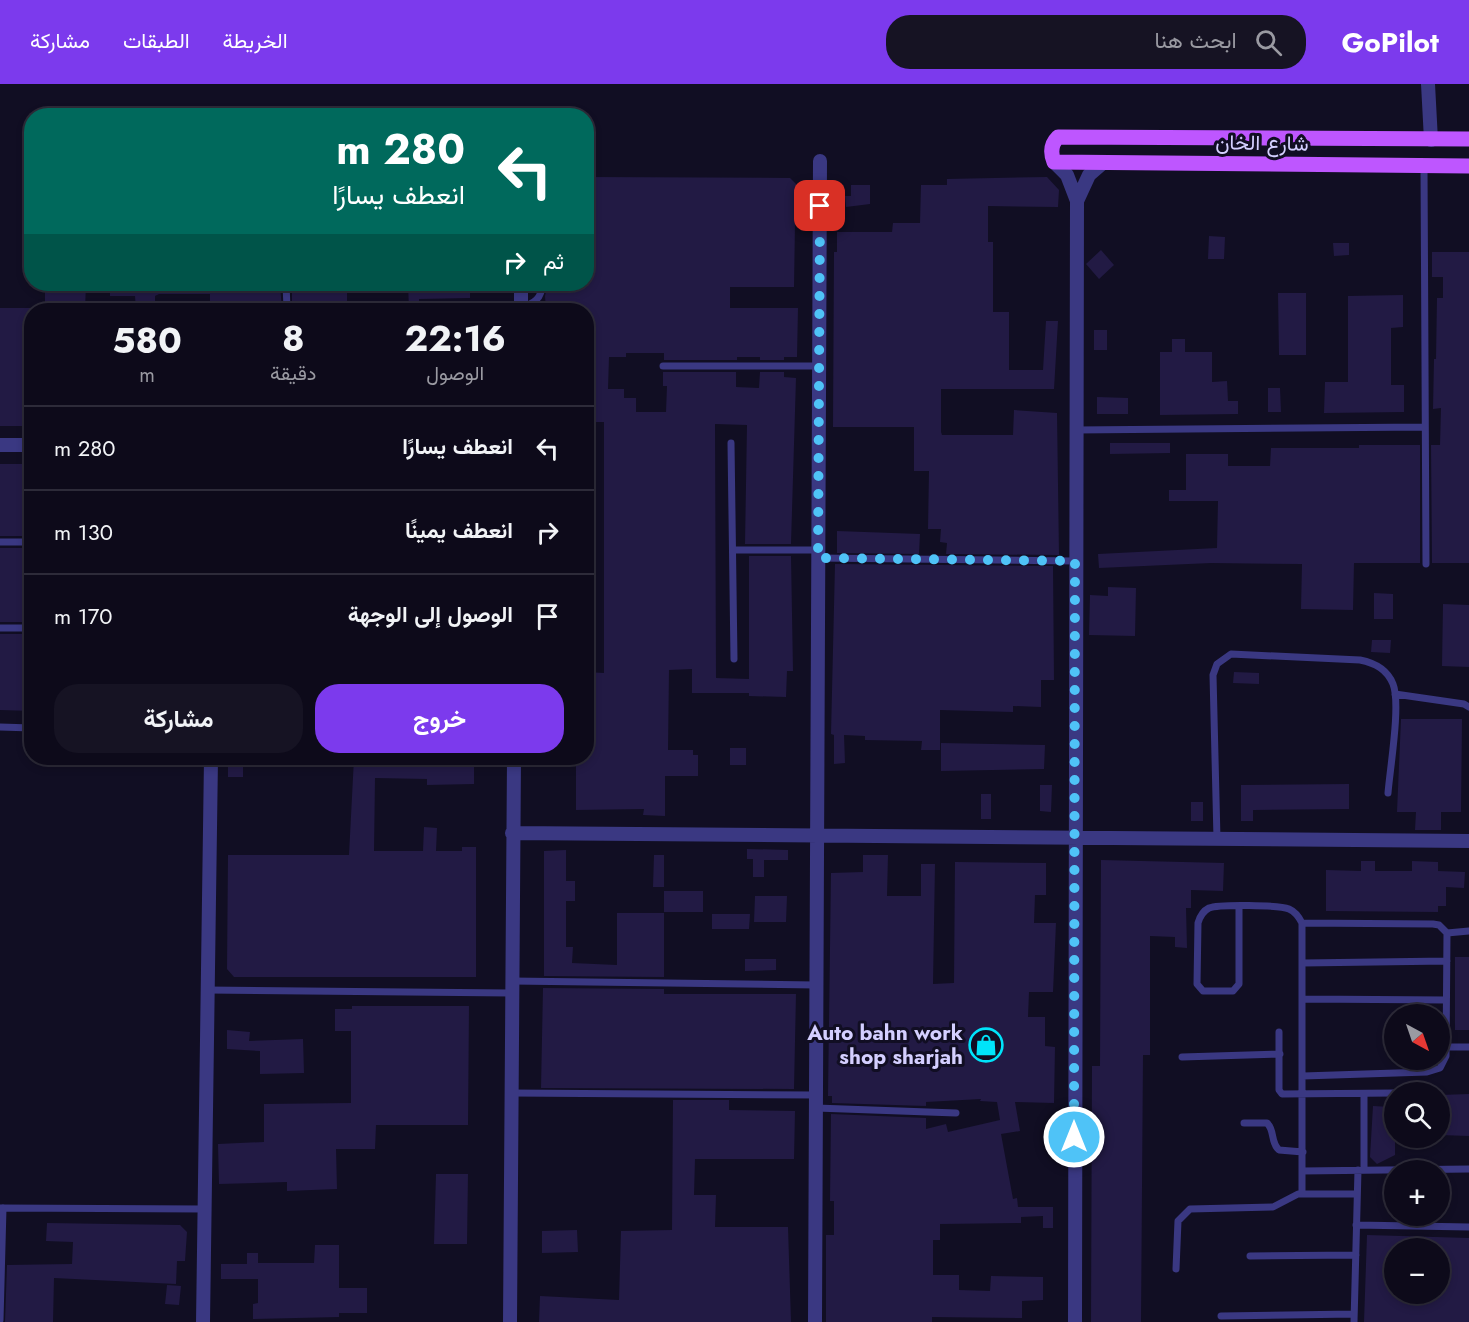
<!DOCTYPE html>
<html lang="ar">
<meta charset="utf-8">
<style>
:root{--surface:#0d0a1a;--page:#161323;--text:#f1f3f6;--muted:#9a9aa2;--line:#2d2b39;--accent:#7c3aed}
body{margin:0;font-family:Jost,Vazirmatn,sans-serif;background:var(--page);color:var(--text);direction:rtl;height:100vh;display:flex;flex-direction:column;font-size:22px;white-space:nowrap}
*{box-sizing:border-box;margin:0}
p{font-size:20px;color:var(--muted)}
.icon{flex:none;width:33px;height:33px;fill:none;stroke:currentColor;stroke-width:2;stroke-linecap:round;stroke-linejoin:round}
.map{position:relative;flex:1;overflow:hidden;direction:ltr}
.sheet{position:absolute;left:24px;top:219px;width:570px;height:462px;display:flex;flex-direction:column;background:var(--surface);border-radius:24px;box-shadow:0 3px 9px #0003,0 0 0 2px var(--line);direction:rtl}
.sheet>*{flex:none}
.guide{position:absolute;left:24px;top:24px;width:570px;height:183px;border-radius:24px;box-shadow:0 3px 9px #0003,0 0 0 2px var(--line);direction:rtl;background:#00695c;color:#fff;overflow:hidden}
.needle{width:39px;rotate:140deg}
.fabs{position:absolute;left:1384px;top:920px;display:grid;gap:12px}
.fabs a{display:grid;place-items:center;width:66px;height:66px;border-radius:50%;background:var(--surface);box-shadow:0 3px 9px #0003,0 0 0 2px var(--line);font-size:30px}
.pin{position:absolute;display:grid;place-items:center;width:51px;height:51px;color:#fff;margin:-26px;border-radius:12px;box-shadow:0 3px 9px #0006}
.me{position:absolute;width:66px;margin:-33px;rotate:0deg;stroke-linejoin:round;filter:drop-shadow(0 0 4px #0008)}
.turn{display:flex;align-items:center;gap:21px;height:126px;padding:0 30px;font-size:27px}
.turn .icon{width:78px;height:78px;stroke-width:2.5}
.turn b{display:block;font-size:42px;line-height:51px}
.then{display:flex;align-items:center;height:57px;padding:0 30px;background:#0003;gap:12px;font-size:22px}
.eta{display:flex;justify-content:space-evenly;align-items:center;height:102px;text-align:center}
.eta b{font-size:36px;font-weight:700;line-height:42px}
.cta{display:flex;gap:12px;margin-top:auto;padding:12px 30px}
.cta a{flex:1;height:69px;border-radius:24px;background:var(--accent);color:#fff;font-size:24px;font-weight:700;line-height:69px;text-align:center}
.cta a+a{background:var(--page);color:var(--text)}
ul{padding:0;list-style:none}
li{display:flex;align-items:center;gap:18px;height:84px;padding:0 30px;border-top:2px solid var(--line)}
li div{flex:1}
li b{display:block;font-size:22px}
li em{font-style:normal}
header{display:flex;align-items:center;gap:36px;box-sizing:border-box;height:84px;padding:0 30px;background:var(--accent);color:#fff}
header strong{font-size:28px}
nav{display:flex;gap:33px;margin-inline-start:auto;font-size:21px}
.search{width:420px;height:54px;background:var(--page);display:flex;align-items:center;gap:15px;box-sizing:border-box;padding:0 21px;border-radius:24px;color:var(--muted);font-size:22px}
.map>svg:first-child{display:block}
.building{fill:#221a44;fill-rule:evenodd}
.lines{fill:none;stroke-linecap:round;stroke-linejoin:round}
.lane{stroke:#3a3882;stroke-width:7}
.street{stroke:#3a3882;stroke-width:14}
.primary{stroke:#be56ff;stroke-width:15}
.route{stroke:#4fc3f7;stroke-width:10;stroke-dasharray:0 18}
.labels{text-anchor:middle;stroke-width:6;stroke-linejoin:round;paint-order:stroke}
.street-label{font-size:21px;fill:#d4cfff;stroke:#110e23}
.poi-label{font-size:21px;font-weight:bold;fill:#d4cfff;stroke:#110e23;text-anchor:end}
</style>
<header>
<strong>GoPilot</strong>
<div class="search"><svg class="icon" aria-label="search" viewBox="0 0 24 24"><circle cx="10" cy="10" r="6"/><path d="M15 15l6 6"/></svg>ابحث هنا</div>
<nav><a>الخريطة</a><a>الطبقات</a><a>مشاركة</a></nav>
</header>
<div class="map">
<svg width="1469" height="1238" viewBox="0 0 1469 1238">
<rect width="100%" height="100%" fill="#110e23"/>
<path class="building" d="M 586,93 L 790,94 L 798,102 L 800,139 L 795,139 L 794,203 L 730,203 L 730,224 L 798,224 L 797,273 L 784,273 L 784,276 L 760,276 L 760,273 L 737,273 L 737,276 L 664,276 L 664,269 L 626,269 L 626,273 L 609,273 L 608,305 L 624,305 L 624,314 L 636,314 L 636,328 L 666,328 L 667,302 L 663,302 L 663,288 L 736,288 L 736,303 L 759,304 L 760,288 L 784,288 L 784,293 L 796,294 L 791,460 L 745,460 L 747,341 L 715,340 L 716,594 L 749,595 L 749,472 L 791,472 L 793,587 L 787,587 L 786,613 L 749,612 L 749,609 L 692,609 L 692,585 L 669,586 L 668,666 L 693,666 L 693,671 L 698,671 L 698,692 L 665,692 L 665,732 L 643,731 L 644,725 L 576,726 L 576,674 L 586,674 L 586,588 L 604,589 L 604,338 L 586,338 L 586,226 L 546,226 L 545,212 L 548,200 L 586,200 Z
M 1047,93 L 1059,106 L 1058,123 L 988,122 L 988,158 L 993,158 L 993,228 L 1009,228 L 1009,286 L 1043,286 L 1046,237 L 1058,237 L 1054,305 L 941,305 L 941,348 L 942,351 L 1013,351 L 1014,326 L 1057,329 L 1059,471 L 946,470 L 947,459 L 940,458 L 941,445 L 928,445 L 929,387 L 914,387 L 914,343 L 833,343 L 834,168 L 837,168 L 837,148 L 892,148 L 893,139 L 920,139 L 921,101 L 947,101 L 947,95 Z
M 851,101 L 870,101 L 870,120 L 846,123 L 845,112 L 851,112 Z
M 1209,152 L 1225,153 L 1224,175 L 1208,175 Z
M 1333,159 L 1349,159 L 1349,171 L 1334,172 Z
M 1101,166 L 1114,181 L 1099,195 L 1086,180 Z
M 1432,168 L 1469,168 L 1469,479 L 1432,479 L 1431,361 L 1440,361 L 1441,324 L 1433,325 L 1434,275 L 1436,275 L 1437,214 L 1443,214 L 1443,193 L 1432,193 Z
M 45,200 L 86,200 L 85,226 L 45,226 Z
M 110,200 L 280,200 L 282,226 L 210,226 L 210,210 L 159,210 L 155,212 L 155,225 L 136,226 L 135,212 L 110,212 Z
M 292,200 L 347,200 L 347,226 L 292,226 Z
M 408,200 L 470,200 L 470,214 L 419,215 L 419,226 L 409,226 Z
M 1278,209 L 1306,209 L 1306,271 L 1279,271 Z
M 1403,211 L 1403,243 L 1391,244 L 1391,301 L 1404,301 L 1404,328 L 1324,329 L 1325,298 L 1348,298 L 1348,212 Z
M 0,224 L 31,224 L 31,342 L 0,342 Z
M 1094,246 L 1107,246 L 1107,266 L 1094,266 Z
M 1172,255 L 1185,255 L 1185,268 L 1212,268 L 1212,298 L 1227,297 L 1228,317 L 1238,317 L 1238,330 L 1160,331 L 1160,268 L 1172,268 Z
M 1268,304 L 1280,304 L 1281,328 L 1268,328 Z
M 1097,313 L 1128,314 L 1128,330 L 1097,330 Z
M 1110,359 L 1170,359 L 1170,369 L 1110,370 Z
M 1359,361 L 1420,361 L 1420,479 L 1354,479 L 1353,526 L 1301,525 L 1302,480 L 1211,479 L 1099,484 L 1098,470 L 1217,464 L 1218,417 L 1169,417 L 1169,406 L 1186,406 L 1186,370 L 1228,370 L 1228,382 L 1270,382 L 1271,364 L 1359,364 Z
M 0,380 L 32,380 L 32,452 L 0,452 Z
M 837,447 L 920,450 L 919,470 L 837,469 Z
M 0,464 L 32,464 L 32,538 L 0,538 Z
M 835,480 L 1053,482 L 1054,596 L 1041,596 L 1041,623 L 1013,622 L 1013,628 L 940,626 L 940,666 L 921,666 L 922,657 L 865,656 L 865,652 L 844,651 L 845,679 L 834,680 L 834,651 L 831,650 Z
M 1108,503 L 1136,504 L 1135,552 L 1089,551 L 1090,511 L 1108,512 Z
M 1374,509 L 1393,510 L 1393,535 L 1374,535 Z
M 1443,520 L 1469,521 L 1469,583 L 1442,582 Z
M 0,550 L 32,550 L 32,627 L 0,626 Z
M 1372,556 L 1391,556 L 1390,569 L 1371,568 Z
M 1234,588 L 1259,589 L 1259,600 L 1233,599 Z
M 1401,635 L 1462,635 L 1461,728 L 1441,728 L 1441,746 L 1415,746 L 1416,728 L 1397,728 Z
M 941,659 L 1045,661 L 1044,685 L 941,687 Z
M 730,664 L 746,664 L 746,681 L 730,681 Z
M 354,674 L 415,674 L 415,681 L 444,680 L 444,674 L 474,674 L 474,700 L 427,701 L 427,695 L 375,694 L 374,767 L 423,767 L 424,743 L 437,744 L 436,767 L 462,767 L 462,763 L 476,763 L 476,893 L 234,893 L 227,885 L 228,771 L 349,771 Z
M 228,680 L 243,680 L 243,693 L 228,693 Z
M 1349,700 L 1349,725 L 1253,726 L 1253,737 L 1241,737 L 1241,701 Z
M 1040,701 L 1052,701 L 1051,728 L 1040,727 Z
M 981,710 L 991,710 L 991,735 L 981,735 Z
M 1191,718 L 1203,718 L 1203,737 L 1191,737 Z
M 747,765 L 788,766 L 788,776 L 764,776 L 764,793 L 753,793 L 753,775 L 747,775 Z
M 566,766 L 566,797 L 575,797 L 575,817 L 566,817 L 566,863 L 573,863 L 572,879 L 617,881 L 617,829 L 664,829 L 664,893 L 544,892 L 544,767 Z
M 654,771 L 664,771 L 664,803 L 653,803 Z
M 863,771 L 888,771 L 887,812 L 921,812 L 921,780 L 935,780 L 933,900 L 954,899 L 955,778 L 1046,779 L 1046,811 L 1035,811 L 1034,839 L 1056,839 L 1053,908 L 1029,908 L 1028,933 L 1045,933 L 1045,962 L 1055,963 L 1054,1019 L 1015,1018 L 1020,1047 L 1001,1050 L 1013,1115 L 1017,1114 L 1018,1123 L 1053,1123 L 1053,1144 L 1043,1144 L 1043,1132 L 1021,1133 L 1021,1139 L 940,1140 L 940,1156 L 933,1156 L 933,1191 L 959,1191 L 959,1206 L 990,1207 L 991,1192 L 1043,1193 L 1043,1216 L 1022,1217 L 1022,1234 L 932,1233 L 932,1238 L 826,1238 L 826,1151 L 834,1151 L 834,1117 L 830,1117 L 831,1030 L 926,1034 L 926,1045 L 946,1040 L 948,1048 L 1000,1036 L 997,1018 L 980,1017 L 981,1015 L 926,1018 L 926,1022 L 832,1019 L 832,1012 L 828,1012 L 831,789 L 863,788 Z
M 1101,776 L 1224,779 L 1223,807 L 1191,806 L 1191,824 L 1186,824 L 1187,864 L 1175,863 L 1175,853 L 1150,852 L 1150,971 L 1143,971 L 1141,1238 L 1091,1238 L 1092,982 L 1100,982 Z
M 1361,777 L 1375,777 L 1375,787 L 1412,787 L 1412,777 L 1438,778 L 1438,787 L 1465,788 L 1464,804 L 1446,803 L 1446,822 L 1438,822 L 1438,828 L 1326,827 L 1326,786 L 1361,787 Z
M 664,807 L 703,807 L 703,828 L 664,828 Z
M 755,812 L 787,812 L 786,838 L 754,838 Z
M 712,830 L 750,830 L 749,845 L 712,845 Z
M 1455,873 L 1469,873 L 1469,946 L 1455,946 Z
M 745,875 L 776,875 L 776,886 L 745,887 Z
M 543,904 L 664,905 L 664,910 L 796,910 L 794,1005 L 541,1004 Z
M 352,922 L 469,922 L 468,1041 L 376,1041 L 375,1065 L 336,1065 L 337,1105 L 287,1107 L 287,1098 L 219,1100 L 218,1060 L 264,1058 L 264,1020 L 351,1019 L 351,947 L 335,947 L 335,925 L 352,925 Z
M 227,946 L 250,948 L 249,957 L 303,955 L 304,989 L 260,990 L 260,967 L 227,965 Z
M 1469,1010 L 1469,1052 L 1440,1051 L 1440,1011 Z
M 673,1016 L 729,1016 L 729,1026 L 795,1027 L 794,1075 L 695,1075 L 694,1111 L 716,1111 L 715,1143 L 788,1143 L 791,1238 L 539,1238 L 540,1212 L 619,1216 L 621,1147 L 672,1146 Z
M 1373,1022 L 1390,1023 L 1389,1045 L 1395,1044 L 1395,1071 L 1377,1080 L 1370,1073 Z
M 436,1090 L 468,1090 L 467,1160 L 434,1160 Z
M 47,1139 L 180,1141 L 187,1148 L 185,1177 L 177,1177 L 176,1200 L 54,1194 L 53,1238 L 5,1238 L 7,1181 L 72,1180 L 73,1158 L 46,1157 Z
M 577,1146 L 578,1168 L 542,1169 L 542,1147 Z
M 1367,1151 L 1469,1154 L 1469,1238 L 1364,1238 ZM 1395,1164 L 1440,1164 L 1440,1209 L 1395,1209 Z
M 315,1161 L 339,1161 L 339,1204 L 367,1204 L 367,1229 L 339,1229 L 339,1233 L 253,1235 L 253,1220 L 258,1219 L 258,1195 L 221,1195 L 221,1180 L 247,1180 L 247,1169 L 258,1169 L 258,1179 L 314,1179 Z
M 167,1201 L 181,1202 L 179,1221 L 165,1220 Z"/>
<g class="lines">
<path class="lane" d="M 1424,82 L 1426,480
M 286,200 L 287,224
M 521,224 C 534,219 542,215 542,200
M 663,282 L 819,282
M 1076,346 L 1425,343
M 731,359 L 734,575
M 0,458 L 32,458
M 733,466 L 818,466
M 818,474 L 1075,477
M 0,544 L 32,544
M 1395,610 L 1464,620 L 1469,623
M 0,643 L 32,644
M 1217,755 L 1213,591 L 1217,580 L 1231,570 L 1360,576 C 1375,579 1387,585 1393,600 C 1401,620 1390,684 1388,709
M 1239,823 L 1239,900 L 1233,907 L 1203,907 L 1197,900 L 1198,839 C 1200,832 1203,827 1209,824 C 1219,820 1279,821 1289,825 C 1296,828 1299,833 1302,839 L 1302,1109
M 1302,839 L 1433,840 L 1439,841 L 1447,849 L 1446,972 L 1440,984 L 1427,988 L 1303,992
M 1447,849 L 1469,847
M 1303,879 L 1447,877
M 512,897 L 816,901
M 207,906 L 512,909
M 1304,915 L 1446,916
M 1279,948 L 1279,1006 L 1282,1010 L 1395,1009
M 1446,963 L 1469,963
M 1182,973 L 1280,970
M 511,1009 L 816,1011
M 816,1024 L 956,1029
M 1244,1039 L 1267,1039 C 1275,1046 1270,1058 1279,1066 L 1303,1068
M 1364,1086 L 1364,1010
M 1302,1087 L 1469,1085
M 0,1124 L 204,1125
M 1356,1141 L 1469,1143
M 1250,1172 L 1356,1171
M 1176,1185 L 1178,1137 L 1190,1125 L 1273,1123 L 1298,1110 L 1357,1110
M 1221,1232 L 1354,1230
M 0,1236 L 3,1124
M 1354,1238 L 1358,1086"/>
<path class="street" d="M 1428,0 L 1431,56
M 1054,78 L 1067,91 L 1077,117 L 1075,1238
M 1077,117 L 1089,91 L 1104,78
M 521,226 L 521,200
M 0,361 L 32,361
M 512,749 L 1469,757
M 203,1238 L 211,674
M 510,1238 L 514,674
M 815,1238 L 820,77"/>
<path class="primary" d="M 1469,55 L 1058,53 C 1051,60 1050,68 1054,78 L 1469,82"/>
</g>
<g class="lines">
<path class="route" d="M 820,122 L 818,474 L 1075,477 L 1074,1053"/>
</g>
<defs>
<symbol id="shop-ring" viewBox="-11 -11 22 22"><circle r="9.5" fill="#110e23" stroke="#00e4fa" stroke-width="1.5"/><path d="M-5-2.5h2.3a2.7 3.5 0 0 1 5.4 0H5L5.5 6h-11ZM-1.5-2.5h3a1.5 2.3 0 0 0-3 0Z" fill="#00e4fa"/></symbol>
</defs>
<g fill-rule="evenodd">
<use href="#shop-ring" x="967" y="942" width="38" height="38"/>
</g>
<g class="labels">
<g class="street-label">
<text transform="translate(1262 59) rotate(1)" y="7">شارع الخان</text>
</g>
<g class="poi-label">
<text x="963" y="956">Auto bahn work<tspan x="963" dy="24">shop sharjah</tspan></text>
</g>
</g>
</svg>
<div class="fabs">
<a><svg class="needle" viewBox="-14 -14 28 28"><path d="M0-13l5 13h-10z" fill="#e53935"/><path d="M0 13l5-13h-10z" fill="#9a9aa2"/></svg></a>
<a><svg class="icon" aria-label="search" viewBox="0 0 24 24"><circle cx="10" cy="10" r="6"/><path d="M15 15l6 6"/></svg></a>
<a>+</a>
<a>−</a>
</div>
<div class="pin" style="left:820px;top:122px;background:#d93025"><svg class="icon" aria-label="arrive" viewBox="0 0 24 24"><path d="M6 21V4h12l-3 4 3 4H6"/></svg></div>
<svg class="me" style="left:1074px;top:1053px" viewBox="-20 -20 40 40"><circle r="17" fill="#4fc3f7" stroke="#fff" stroke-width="3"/><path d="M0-11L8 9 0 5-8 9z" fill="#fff"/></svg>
<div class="guide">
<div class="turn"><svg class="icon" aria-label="left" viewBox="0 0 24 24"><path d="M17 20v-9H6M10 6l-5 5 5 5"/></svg><div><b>280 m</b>انعطف يسارًا</div></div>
<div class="then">ثم<svg class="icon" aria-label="right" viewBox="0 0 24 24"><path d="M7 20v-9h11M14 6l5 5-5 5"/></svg></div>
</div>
<section class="sheet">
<div class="eta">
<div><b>22:16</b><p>الوصول</p></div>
<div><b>8</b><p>دقيقة</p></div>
<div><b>580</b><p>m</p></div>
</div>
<ul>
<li><svg class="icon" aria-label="left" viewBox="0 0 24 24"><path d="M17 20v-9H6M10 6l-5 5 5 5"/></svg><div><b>انعطف يسارًا</b></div><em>280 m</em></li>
<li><svg class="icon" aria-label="right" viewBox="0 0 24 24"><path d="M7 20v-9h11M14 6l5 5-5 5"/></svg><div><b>انعطف يمينًا</b></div><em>130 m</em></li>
<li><svg class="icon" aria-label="arrive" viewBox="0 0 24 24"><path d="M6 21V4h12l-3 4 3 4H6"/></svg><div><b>الوصول إلى الوجهة</b></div><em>170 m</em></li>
</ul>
<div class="cta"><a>خروج</a><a>مشاركة</a></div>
</section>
</div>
